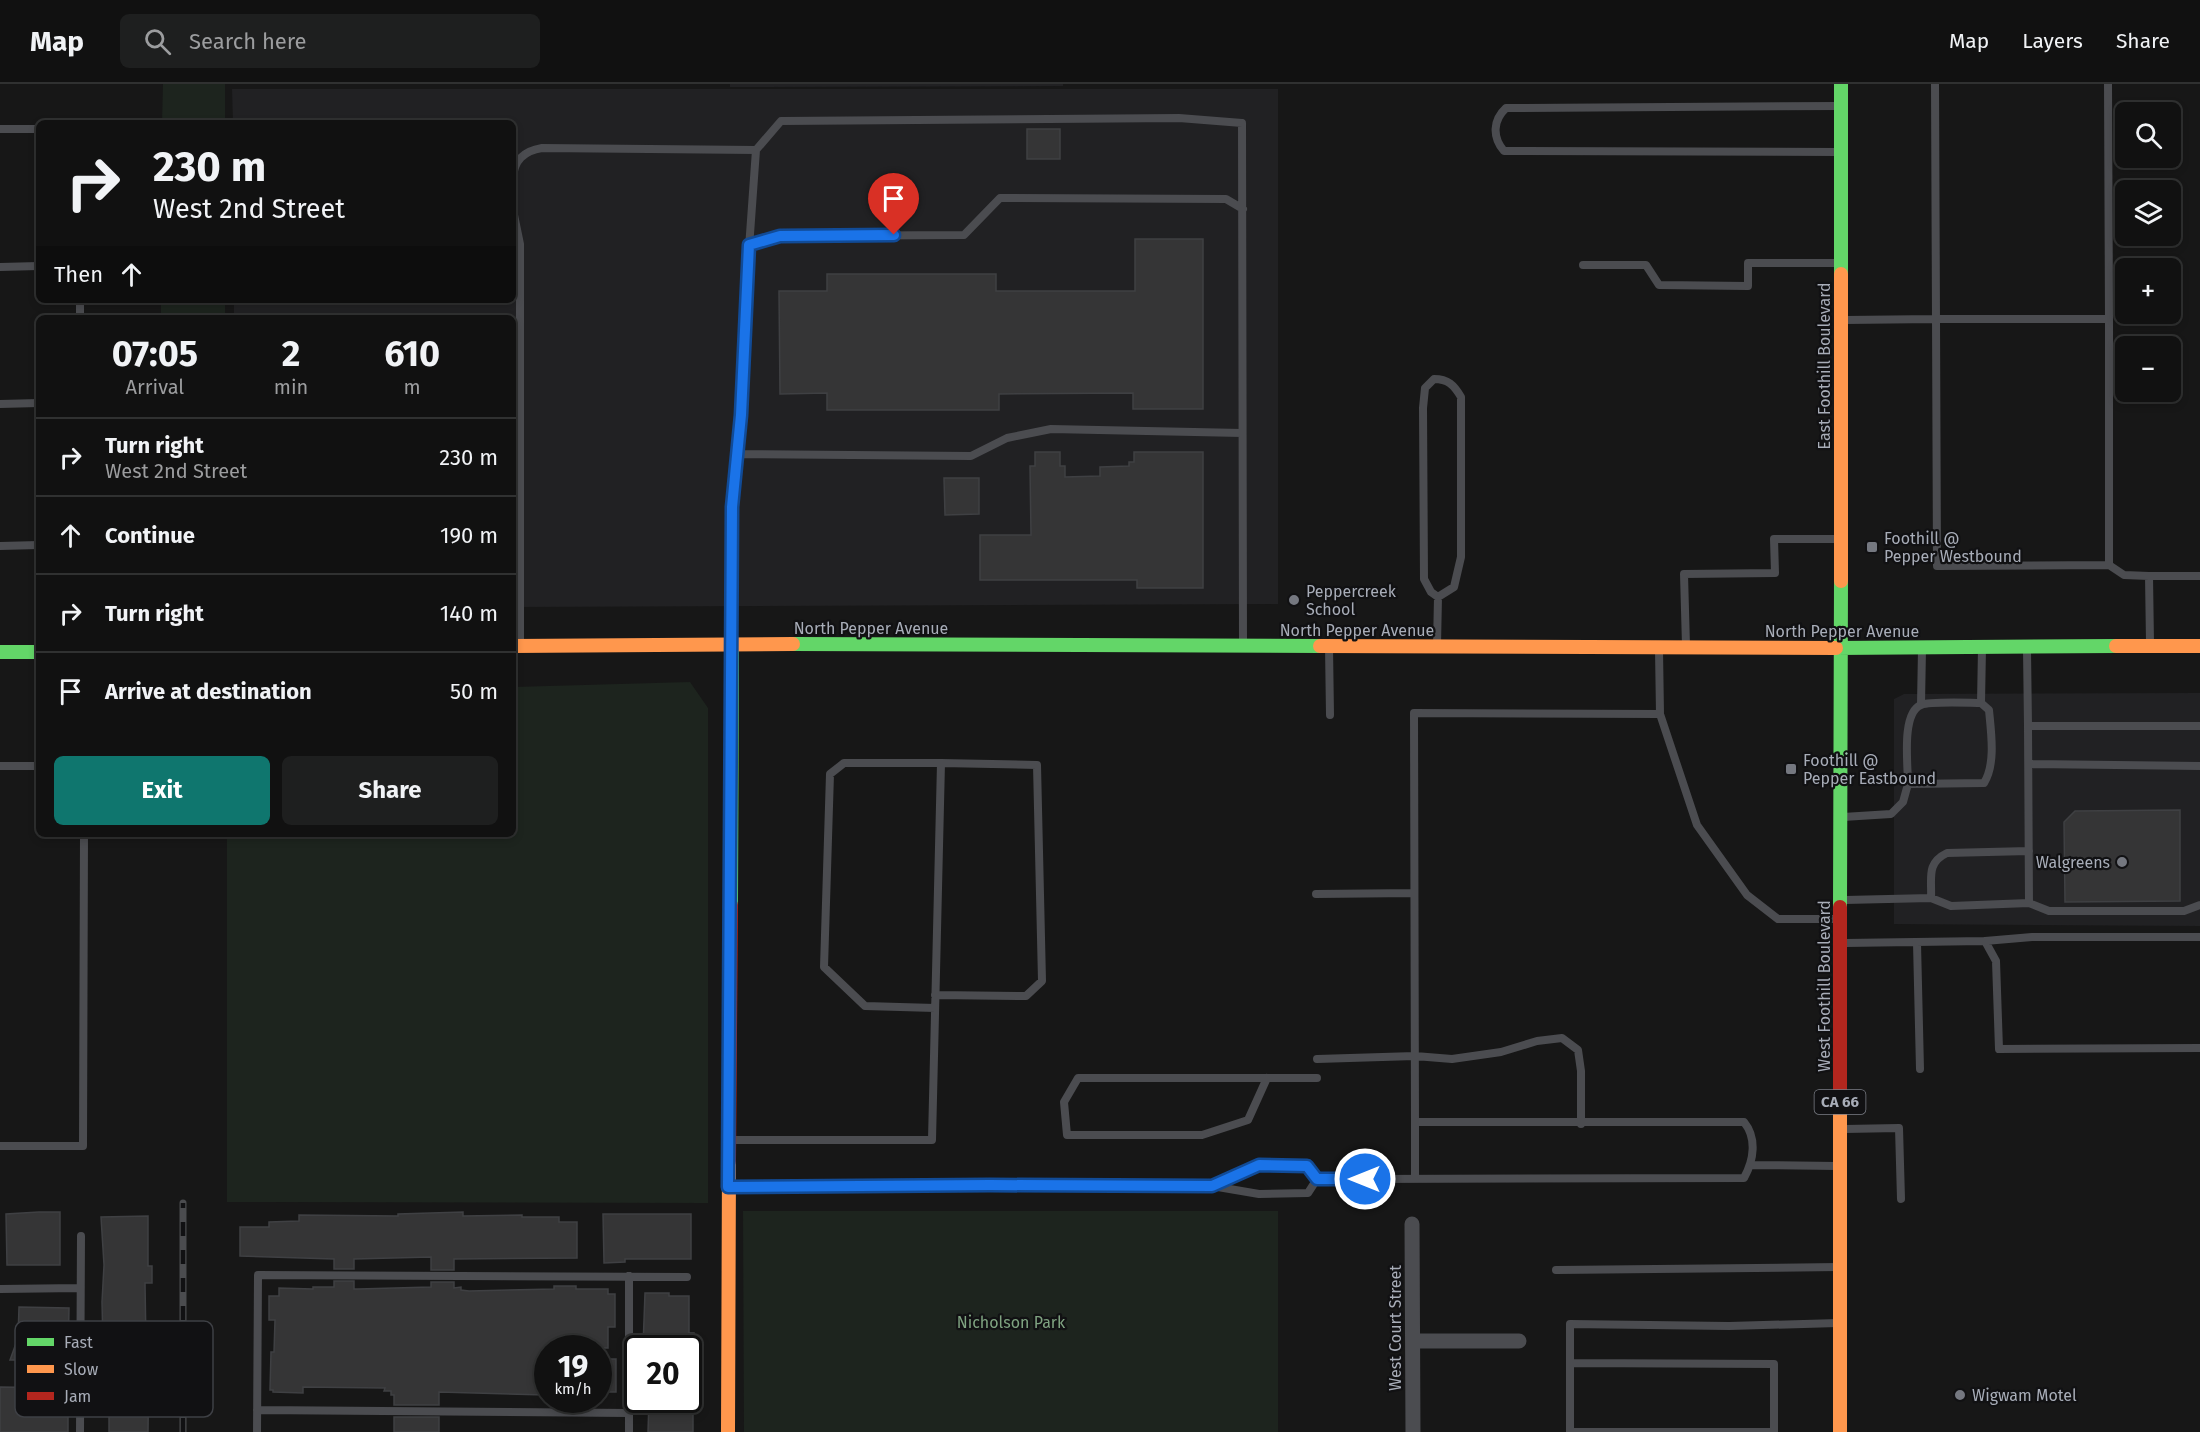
<!DOCTYPE html>
<meta charset="utf-8">
<style>
:root{--surface:#111;--page:#1e1f1f;--text:#f1f3f6;--muted:#9c9d9f;--line:#303131;--accent:#0f766e}
body{margin:0;font-family:"Fira Sans",sans-serif;background:var(--page);color:var(--text);height:100vh;display:flex;flex-direction:column;font-size:22px;white-space:nowrap}
*{box-sizing:border-box;margin:0}
p{font-size:20px;color:var(--muted)}
.icon{flex:none;width:33px;height:33px;fill:none;stroke:currentColor;stroke-width:2;stroke-linecap:round;stroke-linejoin:round}
.map{position:relative;flex:1;overflow:hidden}
.details{position:absolute;left:36px;top:231px;width:480px;height:522px;display:flex;flex-direction:column;background:var(--surface);border-radius:9px;box-shadow:0 3px 9px #0003,0 0 0 2px var(--line)}
.details>*{flex:none}
.hud{position:absolute;left:36px;top:36px;width:480px;height:183px;border-radius:9px;box-shadow:0 3px 9px #0003,0 0 0 2px var(--line);background:#111;color:var(--text);overflow:hidden}
.buttons{position:absolute;left:2115px;top:18px;display:grid;gap:12px}
.buttons a{display:grid;place-items:center;width:66px;height:66px;border-radius:9px;background:var(--surface);box-shadow:0 3px 9px #0003,0 0 0 2px var(--line);font-size:30px}
.speed{position:absolute;left:534px;top:1251px;display:flex;gap:12px;font-size:30px;font-weight:700;text-align:center}
.speed>*{display:grid;place-content:center;width:78px;height:78px;border-radius:50%;background:var(--surface);box-shadow:0 3px 9px #0003,0 0 0 2px var(--line);line-height:1}
.speed small{font-size:15px;font-weight:400}
.speed .limit{border:3px solid #111;border-radius:9px;background:#fff;color:#111}
.pin{position:absolute;display:grid;place-items:center;width:51px;height:51px;color:#fff;margin:-62px -26px;border-radius:50% 50% 50% 0;rotate:-45deg;box-shadow:0 0 6px #0007}
.pin .icon{rotate:45deg}
.me{position:absolute;width:66px;margin:-33px;rotate:270deg;stroke-linejoin:round;filter:drop-shadow(0 0 4px #0008)}
.turn{display:flex;align-items:center;gap:21px;height:126px;padding:0 18px;font-size:27px}
.turn .icon{width:78px;height:78px;stroke-width:2.5}
.turn b{display:block;font-size:42px;line-height:51px}
.then{display:flex;align-items:center;height:57px;padding:0 18px;background:#0003;gap:12px;font-size:22px}
.eta{display:flex;justify-content:space-evenly;align-items:center;height:102px;text-align:center}
.eta b{font-size:36px;font-weight:700;line-height:42px}
.cta{display:flex;gap:12px;margin-top:auto;padding:12px 18px}
.cta a{flex:1;height:69px;border-radius:9px;background:var(--accent);color:#fff;font-size:24px;font-weight:700;line-height:69px;text-align:center}
.cta a+a{background:var(--page);color:var(--text)}
ul{padding:0;list-style:none}
li{display:flex;align-items:center;gap:18px;height:78px;padding:0 18px;border-top:2px solid var(--line)}
li div{flex:1}
li b{display:block;font-size:22px}
li em{font-style:normal}
header{display:flex;align-items:center;gap:36px;box-sizing:border-box;height:84px;padding:0 30px;background:var(--surface);border-bottom:2px solid var(--line)}
header strong{font-size:28px}
nav{display:flex;gap:33px;margin-inline-start:auto;font-size:21px}
.search{width:420px;height:54px;background:var(--page);display:flex;align-items:center;gap:15px;box-sizing:border-box;padding:0 21px;border-radius:9px;color:var(--muted);font-size:22px}
.map>svg:first-child{display:block}
.built{fill:#212123}
.green{fill:#1d241e}
.building{fill:#353536;stroke:#3f4043;stroke-width:1.5}
.lines{fill:none;stroke-linecap:round;stroke-linejoin:round}
.lane{stroke:#4b4c50;stroke-width:8}
.street{stroke:#4b4c50;stroke-width:15}
.fast{stroke:#63d668;stroke-width:14}
.slow{stroke:#ff974d;stroke-width:14}
.jam{stroke:#b3261e;stroke-width:14}
.rail-casing{stroke:#4b4c4f;stroke-width:7}
.rail{stroke:#111113;stroke-width:4.5;stroke-dasharray:14;stroke-linecap:butt}
.route-casing{stroke:#114b97;stroke-width:15}
.route{stroke:#1a73e8;stroke-width:10}
.poi-dot{fill:#757880;stroke:#111113;stroke-width:2}
.labels{text-anchor:middle;stroke-width:4.5;stroke-linejoin:round;paint-order:stroke}
.shield{fill:#111113;stroke:#7b7e86;stroke-width:1.5}
.shield-label{font-size:15px;font-weight:bold;fill:#a8adb8}
.street-label{font-size:16px;fill:#a8adb8;stroke:#111113}
.poi-label{font-size:16px;fill:#a8adb8;stroke:#111113;text-anchor:start}
.park-label{font-size:16px;fill:#7fa381;stroke:#111113}
.key{fill:#111113;stroke:#3e4045;stroke-width:1.5}
.key-label{font-size:16px;fill:#a8adb8}
</style>
<header>
<strong>Map</strong>
<div class="search"><svg class="icon" aria-label="search" viewBox="0 0 24 24"><circle cx="10" cy="10" r="6"/><path d="M15 15l6 6"/></svg>Search here</div>
<nav><a>Map</a><a>Layers</a><a>Share</a></nav>
</header>
<div class="map">
<svg width="2200" height="1348" viewBox="0 0 2200 1348">
<rect width="100%" height="100%" fill="#171717"/>
<path class="built" d="M 730,0 L 1063,0 L 1063,2 L 730,3 Z
M 232,5 L 1278,5 L 1278,520 L 513,523 L 513,234 L 234,234 L 234,216 L 513,216 L 513,39 L 233,39 Z
M 2200,609 L 2200,842 L 1894,840 L 1894,615 L 1904,610 Z"/>
<path class="green" d="M 163,0 L 225,0 L 225,39 L 162,39 Z
M 161,216 L 225,216 L 225,234 L 161,234 Z
M 690,598 L 708,624 L 708,1119 L 227,1118 L 227,750 L 513,750 L 513,603 Z
M 743,1127 L 1278,1127 L 1278,1348 L 744,1348 Z"/>
<path class="building" d="M 1027,45 L 1060,45 L 1060,75 L 1027,75 Z
M 1135,155 L 1203,155 L 1203,325 L 1133,325 L 1133,309 L 999,310 L 999,326 L 827,326 L 827,309 L 780,310 L 779,207 L 827,207 L 827,190 L 996,190 L 996,207 L 1135,207 Z
M 1035,368 L 1060,368 L 1060,382 L 1065,382 L 1065,393 L 1100,392 L 1100,383 L 1129,382 L 1129,378 L 1134,378 L 1134,368 L 1203,368 L 1203,504 L 1137,504 L 1137,496 L 980,496 L 980,451 L 1031,451 L 1030,382 L 1035,382 Z
M 944,394 L 979,394 L 979,430 L 945,431 Z
M 2180,726 L 2180,817 L 2065,818 L 2064,738 L 2075,727 Z
M 39,1128 L 60,1128 L 60,1181 L 7,1181 L 6,1130 Z
M 463,1128 L 463,1132 L 522,1131 L 522,1133 L 559,1133 L 559,1138 L 577,1138 L 577,1174 L 454,1175 L 454,1186 L 431,1186 L 431,1173 L 354,1175 L 354,1185 L 334,1185 L 334,1175 L 240,1172 L 240,1143 L 269,1143 L 269,1138 L 299,1137 L 299,1131 L 398,1132 L 398,1130 Z
M 603,1130 L 691,1130 L 691,1175 L 625,1175 L 625,1178 L 604,1179 Z
M 148,1132 L 148,1182 L 152,1182 L 152,1199 L 145,1199 L 146,1260 L 149,1260 L 148,1348 L 109,1348 L 109,1322 L 100,1322 L 100,1260 L 103,1260 L 102,1218 L 104,1181 L 101,1133 Z
M 334,1197 L 354,1197 L 354,1205 L 358,1205 L 431,1203 L 431,1198 L 454,1198 L 454,1204 L 461,1203 L 461,1206 L 469,1207 L 554,1205 L 554,1202 L 576,1202 L 576,1205 L 608,1205 L 608,1210 L 615,1210 L 615,1243 L 608,1243 L 608,1264 L 547,1264 L 545,1311 L 439,1308 L 439,1321 L 394,1321 L 394,1311 L 391,1311 L 391,1307 L 384,1307 L 385,1304 L 303,1303 L 303,1309 L 273,1308 L 273,1306 L 270,1306 L 271,1268 L 274,1268 L 275,1236 L 269,1236 L 269,1212 L 279,1212 L 279,1204 L 313,1205 L 313,1203 L 334,1203 Z
M 645,1209 L 669,1209 L 669,1212 L 689,1212 L 689,1249 L 694,1249 L 693,1264 L 643,1263 Z
M 19,1223 L 69,1224 L 68,1276 L 10,1276 L 18,1254 Z
M 598,1275 L 616,1275 L 616,1308 L 598,1308 Z
M 0,1303 L 68,1304 L 68,1348 L 0,1348 Z
M 649,1316 L 693,1316 L 693,1348 L 648,1348 Z
M 394,1333 L 439,1333 L 439,1348 L 394,1348 Z"/>
<g class="lines">
<path class="lane" d="M 2108,0 L 2109,235
M 0,45 L 39,45
M 1839,68 L 1504,67 C 1492,53 1493,36 1506,24 L 1839,22
M 513,94 C 514,76 524,67 542,64 L 756,66
M 513,126 L 520,160 L 520,561
M 749,161 L 780,152 L 964,151 L 1000,114 L 1226,115 L 1243,125
M 1583,181 L 1646,181 L 1659,201 L 1748,202 L 1748,179 L 1836,179
M 0,183 L 39,182
M 80,234 L 80,216
M 1845,236 L 1936,235 L 1935,0
M 1434,295 C 1448,295 1454,301 1461,313 L 1461,473 L 1454,503 L 1438,513 L 1431,508 L 1424,495 L 1423,324 L 1425,304 Z
M 0,320 L 39,319
M 737,370 L 971,372 L 1007,354 L 1051,345 L 1242,349
M 0,462 L 39,461
M 2109,481 L 2109,235 L 1936,235 L 1937,482 L 2109,481 L 2124,491 L 2149,492
M 732,559 L 732,423 L 741,331 L 747,192 L 756,66 L 781,37 L 1179,34 L 1242,39 L 1243,561
M 2150,559 L 2149,492 L 2200,492
M 1437,561 L 1438,513
M 1686,562 L 1684,490 L 1775,489 L 1774,455 L 1839,455
M 1329,563 L 1330,631
M 1659,566 L 1660,630
M 2027,566 L 2028,642 L 2200,642
M 1921,620 L 1922,565
M 2028,642 L 2029,819
M 2029,680 L 2200,682
M 0,682 L 39,682
M 1908,700 C 1908,681 1901,629 1921,621 C 1930,617 1969,619 1981,619
M 1843,733 L 1891,730 L 1903,718 L 1908,700 L 1984,699 C 1996,680 1991,648 1989,626 L 1981,619 L 1982,564
M 1316,810 L 1414,809
M 1931,814 C 1932,794 1926,779 1947,769 L 2029,767
M 1845,816 L 1931,814 L 1951,822 L 2029,819 L 2049,827 L 2184,827 L 2200,821
M 2200,853 L 2032,853 L 1985,857 L 1996,877 L 1999,965 L 2200,964
M 1845,859 L 1985,857
M 1917,859 L 1920,985
M 935,924 L 865,922 L 824,883 L 830,690 L 844,679 L 941,679
M 1317,975 L 1415,972 L 1452,975 L 1501,968 L 1537,957 L 1562,954 L 1578,966 L 1581,987 L 1581,1040
M 1267,994 L 1248,1036 L 1202,1051 L 1067,1051 L 1064,1018 L 1078,994 L 1317,994
M 1415,1038 L 1414,629 L 1660,630 L 1697,741 L 1747,811 L 1778,835 L 1836,835
M 1845,1045 L 1899,1044 L 1901,1115
M 730,1056 L 932,1056 L 941,679 L 1037,681 L 1042,897 L 1026,912 L 935,911
M 0,1062 L 83,1062 L 84,750
M 1751,1081 L 1837,1082
M 1317,1095 L 1365,1095 L 1744,1094 C 1754,1076 1757,1054 1744,1038 L 1415,1038 L 1415,1095
M 730,1103 L 990,1101 L 1212,1102 L 1259,1110 L 1308,1109 L 1317,1095 L 1307,1082 L 1259,1081 L 1212,1102
M 1556,1186 L 1839,1183
M 629,1192 L 629,1348
M 0,1205 L 80,1204
M 1570,1279 L 1774,1280 L 1774,1348
M 257,1326 L 629,1329
M 80,1348 L 81,1152
M 257,1348 L 258,1191 L 687,1193
M 1570,1348 L 1570,1240 L 1729,1242 L 1838,1239
M 1570,1348 L 1774,1348"/>
<path class="street" d="M 1412,1140 L 1413,1348
M 1413,1257 L 1519,1257"/>
<path class="fast" d="M 1841,190 L 1841,0
M 793,560 L 1320,562
M 1836,564 L 2116,562
M 0,568 L 39,568
M 731,821 L 732,560
M 1840,823 L 1841,497"/>
<path class="slow" d="M 1841,497 L 1841,190
M 513,562 L 793,560
M 1320,562 L 1836,564
M 2116,562 L 2200,562
M 728,1348 L 729,1077
M 1840,1348 L 1840,1023"/>
<path class="jam" d="M 1840,1023 L 1840,823
M 729,1077 L 731,821"/>
<defs>
<path id="rail" d="M 183,1348 L 183,1119"/>
</defs>
<use href="#rail" class="rail-casing"/>
<use href="#rail" class="rail"/>
</g>
<g class="lines">
<defs>
<path id="route" d="M 894,151 L 780,152 L 749,161 L 741,331 L 732,423 L 728,1103 L 990,1101 L 1212,1102 L 1259,1081 L 1307,1082 L 1317,1095 L 1365,1095"/>
</defs>
<use href="#route" class="route-casing"/>
<use href="#route" class="route"/>
</g>
<g class="poi-dot">
<rect x="1866" y="457" width="12" height="12" rx="3"/>
<circle cx="1294" cy="516" r="6"/>
<rect x="1785" y="679" width="12" height="12" rx="3"/>
<circle cx="2122" cy="778" r="6"/>
<circle cx="1960" cy="1311" r="6"/>
</g>
<g class="labels">
<rect class="shield" x="1814.5" y="1006" width="51" height="24" rx="4.5"/>
<g class="shield-label">
<text x="1840" y="1023">CA 66</text>
</g>
<g class="street-label">
<text transform="translate(1824 282) rotate(-90)" y="6">East Foothill Boulevard</text>
<text x="871" y="550">North Pepper Avenue</text>
<text x="1357" y="552">North Pepper Avenue</text>
<text x="1842" y="553">North Pepper Avenue</text>
<text transform="translate(1824 902) rotate(-90)" y="6">West Foothill Boulevard</text>
<text transform="translate(1395 1244) rotate(-90)" y="6">West Court Street</text>
</g>
<g class="poi-label">
<text x="1884" y="460">Foothill @<tspan x="1884" dy="18">Pepper Westbound</tspan></text>
<text x="1306" y="513">Peppercreek<tspan x="1306" dy="18">School</tspan></text>
<text x="1803" y="682">Foothill @<tspan x="1803" dy="18">Pepper Eastbound</tspan></text>
<text x="2110" y="784" text-anchor="end">Walgreens</text>
<text x="1972" y="1317">Wigwam Motel</text>
</g>
<g class="park-label">
<text x="1011" y="1244">Nicholson Park</text>
</g>
</g>
<rect x="15" y="1237" width="198" height="96" rx="9" class="key"/>
<rect x="27" y="1254" width="27" height="8" fill="#63d668"/>
<rect x="27" y="1281" width="27" height="8" fill="#ff974d"/>
<rect x="27" y="1308" width="27" height="8" fill="#b3261e"/>
<g class="key-label">
<text x="64" y="1264">Fast</text>
<text x="64" y="1291">Slow</text>
<text x="64" y="1318">Jam</text>
</g>
</svg>
<div class="buttons">
<a><svg class="icon" aria-label="search" viewBox="0 0 24 24"><circle cx="10" cy="10" r="6"/><path d="M15 15l6 6"/></svg></a>
<a><svg class="icon" aria-label="layers" viewBox="0 0 24 24"><path d="M12 4l9 5-9 5-9-5zM3 14l9 5 9-5"/></svg></a>
<a>+</a>
<a>−</a>
</div>
<div class="speed"><div>19<small>km/h</small></div><div class="limit">20</div></div>
<div class="pin" style="left:894px;top:151px;background:#d93025"><svg class="icon" aria-label="arrive" viewBox="0 0 24 24"><path d="M6 21V4h12l-3 4 3 4H6"/></svg></div>
<svg class="me" style="left:1365px;top:1095px" viewBox="-20 -20 40 40"><circle r="17" fill="#1a73e8" stroke="#fff" stroke-width="3"/><path d="M0-11L8 9 0 5-8 9z" fill="#fff"/></svg>
<div class="hud">
<div class="turn"><svg class="icon" aria-label="right" viewBox="0 0 24 24"><path d="M7 20v-9h11M14 6l5 5-5 5"/></svg><div><b>230 m</b>West 2nd Street</div></div>
<div class="then">Then<svg class="icon" aria-label="ahead" viewBox="0 0 24 24"><path d="M12 20V5M6 11l6-6 6 6"/></svg></div>
</div>
<section class="details">
<div class="eta">
<div><b>07:05</b><p>Arrival</p></div>
<div><b>2</b><p>min</p></div>
<div><b>610</b><p>m</p></div>
</div>
<ul>
<li><svg class="icon" aria-label="right" viewBox="0 0 24 24"><path d="M7 20v-9h11M14 6l5 5-5 5"/></svg><div><b>Turn right</b><p>West 2nd Street</p></div><em>230 m</em></li>
<li><svg class="icon" aria-label="ahead" viewBox="0 0 24 24"><path d="M12 20V5M6 11l6-6 6 6"/></svg><div><b>Continue</b></div><em>190 m</em></li>
<li><svg class="icon" aria-label="right" viewBox="0 0 24 24"><path d="M7 20v-9h11M14 6l5 5-5 5"/></svg><div><b>Turn right</b></div><em>140 m</em></li>
<li><svg class="icon" aria-label="arrive" viewBox="0 0 24 24"><path d="M6 21V4h12l-3 4 3 4H6"/></svg><div><b>Arrive at destination</b></div><em>50 m</em></li>
</ul>
<div class="cta"><a>Exit</a><a>Share</a></div>
</section>
</div>
